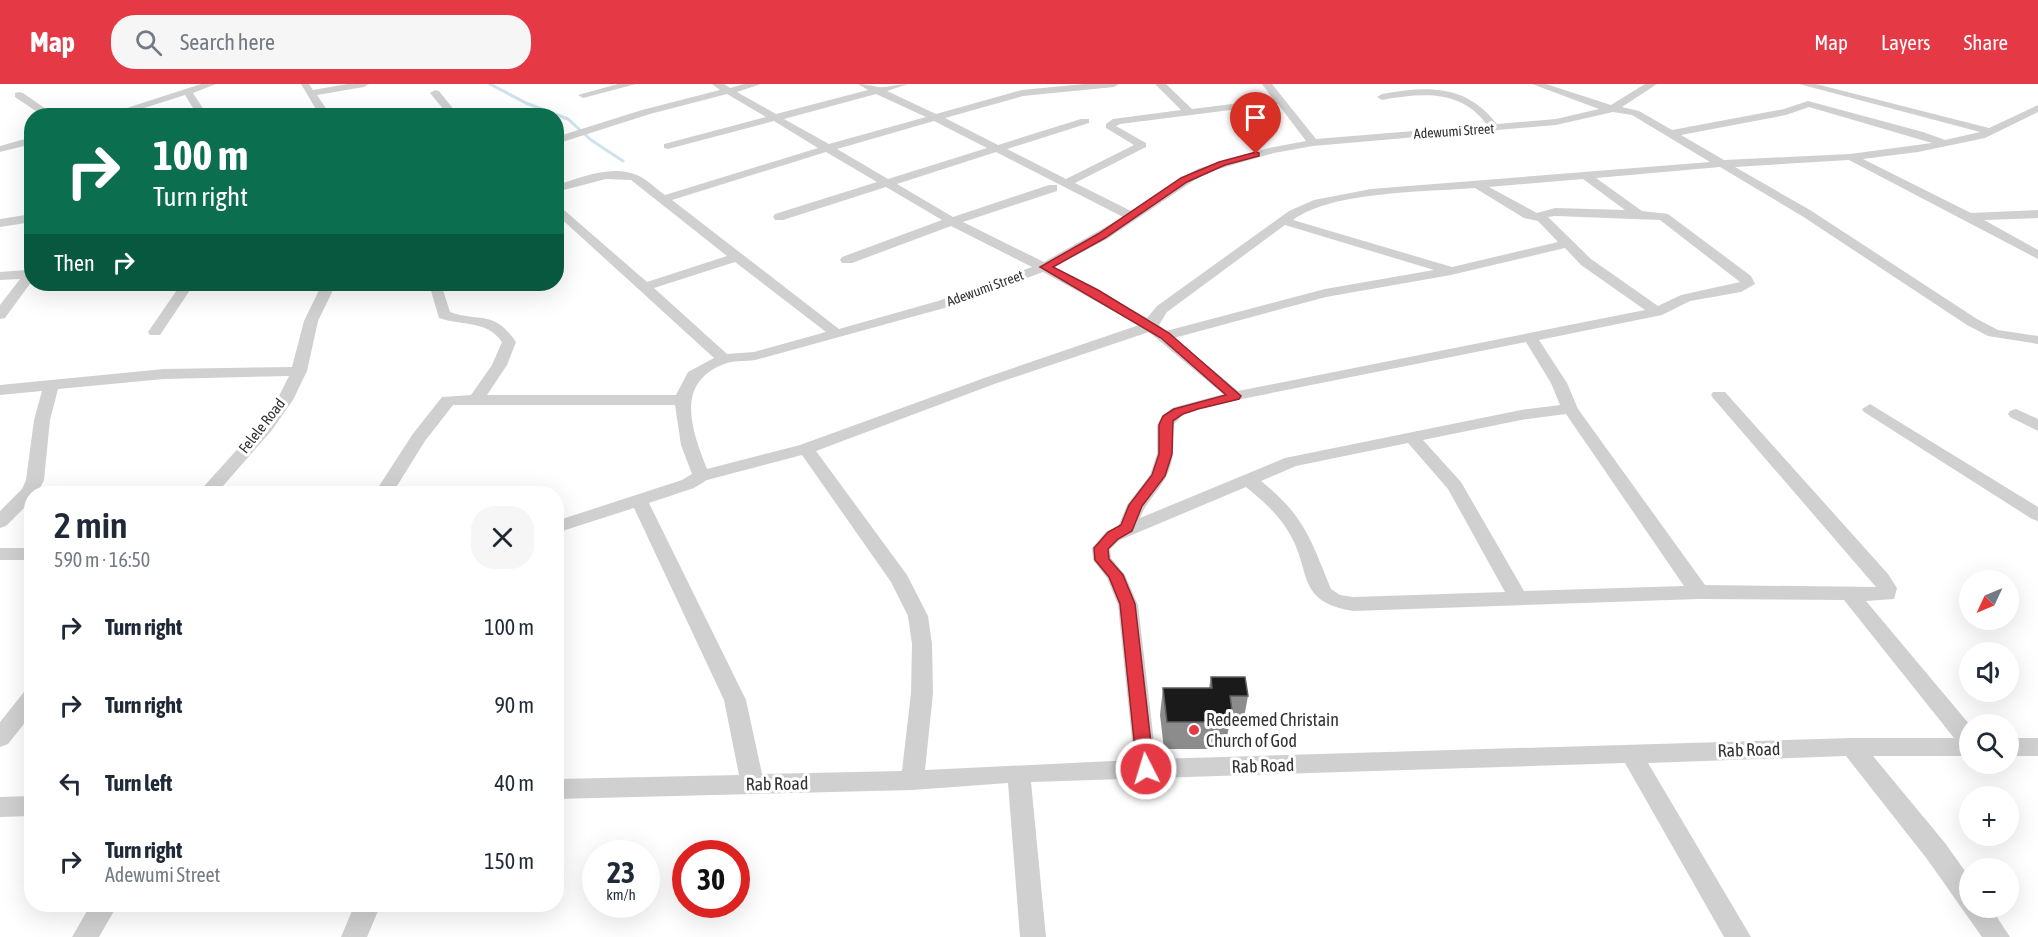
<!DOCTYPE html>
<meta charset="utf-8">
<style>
:root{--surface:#fff;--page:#f6f6f7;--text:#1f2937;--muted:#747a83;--accent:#e63946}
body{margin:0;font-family:"Asap Condensed",sans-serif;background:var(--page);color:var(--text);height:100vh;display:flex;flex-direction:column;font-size:22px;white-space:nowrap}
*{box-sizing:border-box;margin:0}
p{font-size:20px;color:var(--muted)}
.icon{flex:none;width:33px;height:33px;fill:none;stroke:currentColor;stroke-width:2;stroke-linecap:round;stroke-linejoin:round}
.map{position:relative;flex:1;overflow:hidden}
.drawer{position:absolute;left:24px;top:402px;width:540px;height:426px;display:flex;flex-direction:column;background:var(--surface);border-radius:24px;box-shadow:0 6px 24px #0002}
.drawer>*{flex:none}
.top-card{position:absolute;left:24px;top:24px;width:540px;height:183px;border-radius:24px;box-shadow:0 6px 24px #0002;background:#0b6e4f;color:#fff;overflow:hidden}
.needle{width:39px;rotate:226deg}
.fabs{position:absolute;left:1959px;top:486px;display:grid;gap:12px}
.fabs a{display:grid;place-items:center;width:60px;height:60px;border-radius:50%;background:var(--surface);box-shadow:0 6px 24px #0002;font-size:30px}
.speed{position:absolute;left:582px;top:756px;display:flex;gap:12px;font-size:30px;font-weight:700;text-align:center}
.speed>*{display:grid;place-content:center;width:78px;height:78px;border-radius:50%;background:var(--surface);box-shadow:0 6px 24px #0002;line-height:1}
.speed small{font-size:15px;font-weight:400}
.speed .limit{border:9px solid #d22;background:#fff;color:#111}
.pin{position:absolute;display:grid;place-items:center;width:51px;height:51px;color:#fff;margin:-62px -26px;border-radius:50% 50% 50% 0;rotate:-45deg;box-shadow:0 0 6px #0007}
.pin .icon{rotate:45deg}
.me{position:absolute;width:66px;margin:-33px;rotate:355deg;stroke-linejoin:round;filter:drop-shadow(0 0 4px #0008)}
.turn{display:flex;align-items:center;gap:21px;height:126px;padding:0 30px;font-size:27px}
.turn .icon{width:78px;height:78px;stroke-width:2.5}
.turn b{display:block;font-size:42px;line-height:51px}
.then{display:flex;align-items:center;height:57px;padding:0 30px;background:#0003;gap:12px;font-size:22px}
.round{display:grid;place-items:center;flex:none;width:63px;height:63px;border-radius:24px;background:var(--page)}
.head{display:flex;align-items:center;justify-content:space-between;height:102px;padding:0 30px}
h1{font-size:36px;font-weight:600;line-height:45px}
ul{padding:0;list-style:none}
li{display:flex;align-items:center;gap:18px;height:78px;padding:0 30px}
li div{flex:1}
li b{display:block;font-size:22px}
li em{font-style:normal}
header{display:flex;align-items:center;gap:36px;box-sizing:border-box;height:84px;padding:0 30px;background:var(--accent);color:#fff}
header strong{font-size:28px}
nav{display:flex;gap:33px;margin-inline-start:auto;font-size:21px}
.search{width:420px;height:54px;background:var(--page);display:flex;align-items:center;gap:15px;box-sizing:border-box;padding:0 21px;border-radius:24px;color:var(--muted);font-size:22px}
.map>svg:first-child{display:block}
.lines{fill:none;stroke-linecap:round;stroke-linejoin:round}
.stream{stroke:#cfe2ee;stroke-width:3}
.minor{fill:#d0d0d0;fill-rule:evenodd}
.wall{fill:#8c8c8c}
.building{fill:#1a1a1a;stroke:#5f5f5f;stroke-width:1.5}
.route{fill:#e63946;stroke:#96252e;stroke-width:1.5}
.poi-dot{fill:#e63946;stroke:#fff;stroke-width:2}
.labels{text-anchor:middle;stroke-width:6;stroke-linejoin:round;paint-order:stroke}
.far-street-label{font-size:14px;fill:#333;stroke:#fff}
.street-label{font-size:15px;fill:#333;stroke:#fff}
.near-poi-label{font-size:18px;fill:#333;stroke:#fff;text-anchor:start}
.near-street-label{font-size:18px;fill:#333;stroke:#fff}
</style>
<header>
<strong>Map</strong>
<div class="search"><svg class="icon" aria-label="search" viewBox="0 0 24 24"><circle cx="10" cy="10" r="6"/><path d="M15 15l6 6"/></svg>Search here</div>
<nav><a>Map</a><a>Layers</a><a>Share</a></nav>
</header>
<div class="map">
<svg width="2038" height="853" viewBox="0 0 2038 853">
<rect width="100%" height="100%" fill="#fff"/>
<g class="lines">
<path class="stream" d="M 490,0 L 526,19 L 568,35 L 591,56 L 623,77"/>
<path class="minor" d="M 201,0 L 216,0 L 193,9 L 208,32 L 198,32 L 185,11 L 119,32 L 102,32 Z
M 301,0 L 309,0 L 313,6 L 347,0 L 369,0 L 364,3 L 317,11 L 331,32 L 320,32 Z
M 618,0 L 636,0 L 583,14 L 578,11 Z
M 712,0 L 724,0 L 730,4 L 744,0 L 761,0 L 737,8 L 776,30 L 868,6 L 858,0 C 866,0 871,2 878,3 C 883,4 900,0 908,0 L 887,7 L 936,30 L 1022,6 L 1084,0 L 1119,0 L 1114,3 L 1023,12 L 945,34 L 998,61 L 1081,35 L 1089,35 L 1089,39 L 1007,65 L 1066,95 L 1134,61 L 1106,44 L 1106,40 L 1113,35 L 1181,26 L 1155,0 L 1166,0 L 1192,25 L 1273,15 L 1262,0 L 1272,0 L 1316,55 L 1487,41 C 1461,5 1422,9 1382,16 L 1377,13 L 1382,10 C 1429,2 1465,0 1497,40 L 1556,35 L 1599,25 L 1532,0 L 1546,0 L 1611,21 L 1645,0 L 1657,0 L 1622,23 L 1639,27 L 1672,46 L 1784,25 L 1808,17 L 1923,48 L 1945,56 L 1980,48 L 1799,0 L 1816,0 L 1989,44 L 2038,21 L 2038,28 L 1985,54 L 1918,68 L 1863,75 L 1971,129 L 2038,126 L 2038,134 L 1984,136 L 2038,166 L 2038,175 L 1849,76 L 1735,83 L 1810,126 L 1977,235 L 1998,246 L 2038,252 L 2038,260 L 1988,252 L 1967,241 L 1802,132 L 1720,83 L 1596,94 L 1642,127 L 1668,130 L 1751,192 L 1755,200 L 1741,208 L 1690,217 L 1662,231 L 1539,256 L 1567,299 L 1578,325 L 1705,501 L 1876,503 L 1713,314 L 1711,311 L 1713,308 L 1725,308 L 1888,490 L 1897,504 L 1894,515 L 1866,517 L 1970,641 L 1970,672 L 1873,672 L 1945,759 L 1970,794 L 1970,824 L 1991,824 L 2010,853 L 1982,853 L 1927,775 L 1846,672 L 1648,679 L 1751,853 L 1724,853 L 1625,679 L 1031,698 L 1046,853 L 1020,853 L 1008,699 L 912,706 L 556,715 L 556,695 L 739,691 L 724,616 L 634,424 L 556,449 L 556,437 L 682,396 L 692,390 L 681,361 L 675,321 L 453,321 L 425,357 L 392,410 L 374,410 L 412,351 L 442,313 L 471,311 L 492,281 L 502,258 C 487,236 462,242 439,234 L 429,200 L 441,200 L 450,228 C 482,239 493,225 516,258 L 507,281 L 487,311 L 676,311 L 688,288 L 714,274 L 556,130 L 556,119 L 647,198 L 727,172 L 631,96 L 606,95 L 556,108 L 556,101 C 581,94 611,80 637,91 C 647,95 656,105 665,111 L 818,64 L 774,37 L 668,65 L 664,64 L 664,60 L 766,33 L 727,10 L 650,30 L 556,60 L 556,53 L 642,26 L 720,6 ZM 876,10 L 926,33 L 829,60 L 784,35 ZM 1278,20 L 1306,57 L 1269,64 L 1197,85 L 1131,127 L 1075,99 L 1146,63 L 1146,59 L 1116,42 L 1120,40 ZM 1809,23 L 1932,59 L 1850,70 L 1724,76 L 1681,51 L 1786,31 ZM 1613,28 L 1632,31 L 1710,78 L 1371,105 L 1314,116 L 1289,127 L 1157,222 L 1147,234 L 1054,183 L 1107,155 L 1205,89 L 1274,69 L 1313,62 L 1556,41 ZM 934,37 L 987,64 L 888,95 L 837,65 ZM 826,68 L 877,98 L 775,130 L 773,133 L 775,136 L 783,136 L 886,103 L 942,136 L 842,173 L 840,176 L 842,179 L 852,179 L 951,142 L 1032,183 L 938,217 L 839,245 L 672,116 ZM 996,68 L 1123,133 L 1044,178 L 963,138 L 1057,107 L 1057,101 L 1049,101 L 953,133 L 897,100 ZM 1583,95 L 1625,126 L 1555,124 L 1537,129 L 1489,103 ZM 1475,104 L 1524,134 L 1538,137 L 1558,158 L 1452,183 L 1293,136 C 1332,107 1426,108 1475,104 ZM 1555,132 L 1660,136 L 1740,198 L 1681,211 L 1658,222 L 1591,175 L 1548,133 ZM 1285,141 L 1434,186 L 1325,205 L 1166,247 L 1159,241 L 1167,228 ZM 1565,164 L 1581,181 L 1645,226 L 1238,307 L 1174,254 L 1326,213 L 1451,191 ZM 735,178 L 826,248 L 754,268 L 727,270 L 654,204 ZM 1043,188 L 1139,241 L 987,293 L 800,361 L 707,385 C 691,345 674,297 727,279 C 737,276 749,278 759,275 L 948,223 ZM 1149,248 L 1223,310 L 1172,324 L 1162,332 L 1157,341 L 1157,370 L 1150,391 L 1127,421 L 1118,443 L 1106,448 L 1092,464 L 1093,476 L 1107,494 L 1118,521 L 1134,676 L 925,686 L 933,609 L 932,560 L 928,532 L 907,491 L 816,367 L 997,299 ZM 1526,258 L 1551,299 L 1560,321 L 1521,326 L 1285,374 L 1140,434 C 1146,418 1158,408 1166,393 C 1175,377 1173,359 1173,341 L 1184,330 L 1212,321 ZM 1566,330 L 1684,502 L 1524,507 L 1461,398 L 1423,356 L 1521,336 ZM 1408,359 L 1448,405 L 1505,508 L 1353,513 L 1340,511 L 1331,505 C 1311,456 1304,431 1261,397 L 1296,382 ZM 802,371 L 891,498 L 908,532 L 912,560 L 911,609 L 902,687 L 762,690 L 746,616 L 649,419 L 694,404 L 707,396 ZM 1246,403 C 1262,416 1277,429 1288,447 C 1313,487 1294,517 1353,527 L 1699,515 L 1844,516 L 1954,654 L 1852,654 L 1156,675 L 1138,521 L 1125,491 L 1111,474 L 1110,465 L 1120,456 Z
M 435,6 L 439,7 L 459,32 L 426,32 L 444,26 L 430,9 Z
M 19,8 L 23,9 L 56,32 L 43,32 L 15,13 L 15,9 Z
M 32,53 L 32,60 L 0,68 L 0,62 Z
M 32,130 L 32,138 L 0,143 L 0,135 Z
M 32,183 L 32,197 L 5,234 L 0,235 L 0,221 L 20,195 L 0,196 L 0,188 L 26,186 Z
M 181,200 L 194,200 L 160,251 L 150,251 L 148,248 Z
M 322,200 L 336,200 L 318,237 L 307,287 L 293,316 L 272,346 L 216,410 L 197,410 L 260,340 L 277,316 L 289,292 L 164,295 L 58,305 L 50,336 L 44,396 L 37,410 L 32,410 L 32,416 L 6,442 L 0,444 L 0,427 L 22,405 L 26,396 L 34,336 L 42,307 L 0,311 L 0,301 L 164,285 L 292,283 L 304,237 Z
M 1870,320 L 2038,423 L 2038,437 L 2032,435 L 1864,328 L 1862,325 Z
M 2016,325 L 2038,335 L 2038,347 L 2010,333 L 2008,330 L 2010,327 Z
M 0,464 L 32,464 L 32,476 L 0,476 Z
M 32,606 L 32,630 L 8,660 L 0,663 L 0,638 L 24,608 Z
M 2008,654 L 2038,654 L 2038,672 L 2008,672 Z
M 32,712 L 32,732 L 0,733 L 0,713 Z
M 91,820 L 118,820 L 99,853 L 72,853 Z
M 355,820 L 381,820 L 367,853 L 341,853 Z"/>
</g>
<path class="wall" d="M 1211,593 L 1248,612 L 1243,639 L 1230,639 L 1224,665 L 1164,665 L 1160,631 L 1163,604 L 1209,604 Z"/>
<path class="building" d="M 1211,593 L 1245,593 L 1248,612 L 1230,612 L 1232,626 L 1227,626 L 1229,638 L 1167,638 L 1163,604 L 1212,604 Z"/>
<path class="route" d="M 1256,68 L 1259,69 L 1259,72 L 1225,81 L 1187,98 L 1105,154 L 1053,183 L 1098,206 L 1169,249 L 1241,312 L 1239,315 L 1198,325 L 1183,330 L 1173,337 L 1172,370 L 1165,392 L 1142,422 L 1132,447 L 1118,455 L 1108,465 L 1109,475 L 1123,491 L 1135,520 L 1154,685 L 1152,690 L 1146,692 L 1139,690 L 1137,685 L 1120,520 L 1109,493 L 1095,476 L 1094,464 L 1108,448 L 1121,441 L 1129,421 L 1152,391 L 1159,370 L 1159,341 L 1163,332 L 1174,325 L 1226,311 L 1161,254 L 1040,183 L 1098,150 L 1181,94 L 1219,78 Z"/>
<circle class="poi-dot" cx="1194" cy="646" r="6"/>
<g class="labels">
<g class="far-street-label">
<text transform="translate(1454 47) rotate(-4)" y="5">Adewumi Street</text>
<text transform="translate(985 204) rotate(-20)" y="5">Adewumi Street</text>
</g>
<g class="street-label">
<text transform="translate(262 342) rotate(-52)" y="5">Felele Road</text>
</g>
<g class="near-poi-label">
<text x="1206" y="642">Redeemed Christain<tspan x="1206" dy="21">Church of God</tspan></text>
</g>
<g class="near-street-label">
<text transform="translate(1749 666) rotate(-2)" y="6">Rab Road</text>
<text transform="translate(1263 682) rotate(-2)" y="6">Rab Road</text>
<text transform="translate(777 700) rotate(-1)" y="6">Rab Road</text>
</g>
</g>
</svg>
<div class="fabs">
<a><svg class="needle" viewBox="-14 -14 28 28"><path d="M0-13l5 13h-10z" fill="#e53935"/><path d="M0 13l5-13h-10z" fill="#747a83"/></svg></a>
<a><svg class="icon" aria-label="sound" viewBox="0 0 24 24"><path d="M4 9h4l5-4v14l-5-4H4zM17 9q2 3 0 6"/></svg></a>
<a><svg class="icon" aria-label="search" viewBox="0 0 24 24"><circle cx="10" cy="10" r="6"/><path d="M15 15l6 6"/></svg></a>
<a>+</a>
<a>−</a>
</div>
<div class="speed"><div>23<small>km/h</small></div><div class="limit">30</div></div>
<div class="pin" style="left:1256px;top:70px;background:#d93025"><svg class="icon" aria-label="arrive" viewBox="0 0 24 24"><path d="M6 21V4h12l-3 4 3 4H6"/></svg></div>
<svg class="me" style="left:1146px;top:685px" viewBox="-20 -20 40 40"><circle r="17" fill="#e63946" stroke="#fff" stroke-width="3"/><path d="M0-11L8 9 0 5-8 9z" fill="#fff"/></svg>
<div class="top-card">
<div class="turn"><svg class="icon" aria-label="right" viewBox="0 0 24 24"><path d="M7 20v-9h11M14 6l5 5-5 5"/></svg><div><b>100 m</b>Turn right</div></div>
<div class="then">Then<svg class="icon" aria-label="right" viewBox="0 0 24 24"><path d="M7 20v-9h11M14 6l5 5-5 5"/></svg></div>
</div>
<section class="drawer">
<div class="head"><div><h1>2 min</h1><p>590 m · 16:50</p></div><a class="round"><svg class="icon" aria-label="close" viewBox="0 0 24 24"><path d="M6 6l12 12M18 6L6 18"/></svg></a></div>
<ul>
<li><svg class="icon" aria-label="right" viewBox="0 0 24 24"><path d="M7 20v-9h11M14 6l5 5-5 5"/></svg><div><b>Turn right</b></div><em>100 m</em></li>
<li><svg class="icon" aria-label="right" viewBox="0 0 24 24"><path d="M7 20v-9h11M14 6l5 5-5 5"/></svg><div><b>Turn right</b></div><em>90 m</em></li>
<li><svg class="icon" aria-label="left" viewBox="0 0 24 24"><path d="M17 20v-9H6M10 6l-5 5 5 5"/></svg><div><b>Turn left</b></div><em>40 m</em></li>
<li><svg class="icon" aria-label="right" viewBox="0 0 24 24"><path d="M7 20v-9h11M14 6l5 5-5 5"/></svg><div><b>Turn right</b><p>Adewumi Street</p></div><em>150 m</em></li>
</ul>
</section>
</div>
